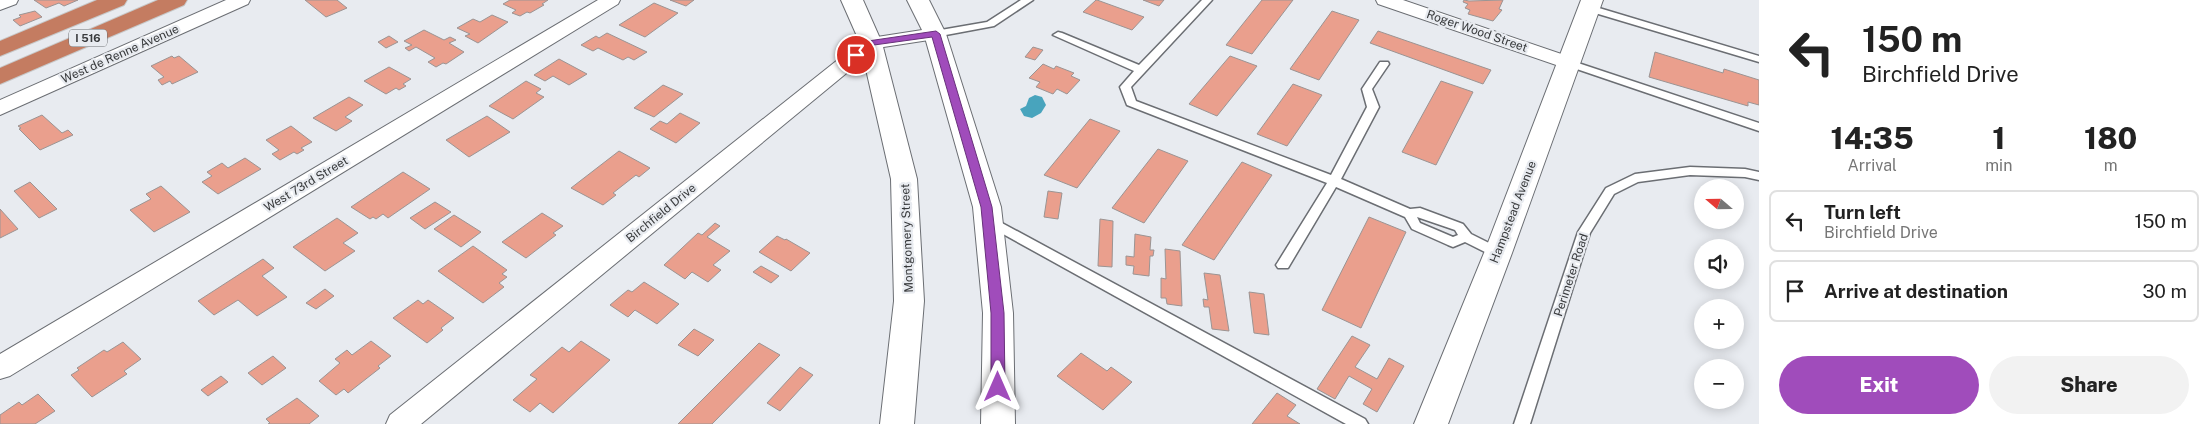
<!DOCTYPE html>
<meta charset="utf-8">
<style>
:root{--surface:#fff;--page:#f2f2f2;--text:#222;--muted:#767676;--line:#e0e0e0;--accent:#a04cbb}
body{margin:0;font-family:"Public Sans",sans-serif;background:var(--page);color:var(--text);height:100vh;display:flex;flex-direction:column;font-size:19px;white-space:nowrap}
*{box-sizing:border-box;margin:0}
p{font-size:16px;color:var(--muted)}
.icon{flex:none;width:28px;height:28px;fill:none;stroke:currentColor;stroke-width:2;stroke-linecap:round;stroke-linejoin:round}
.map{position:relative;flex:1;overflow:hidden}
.panel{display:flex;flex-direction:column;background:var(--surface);width:450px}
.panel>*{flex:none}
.top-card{background:#fff;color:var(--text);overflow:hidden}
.needle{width:32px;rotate:290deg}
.controls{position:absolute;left:1694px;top:179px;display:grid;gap:10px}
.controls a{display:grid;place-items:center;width:50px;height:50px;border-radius:50%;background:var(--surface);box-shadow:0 2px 12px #0003;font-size:25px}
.pin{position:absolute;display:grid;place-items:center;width:42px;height:42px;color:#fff;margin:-21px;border:2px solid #fff;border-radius:50%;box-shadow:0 1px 5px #0007}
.me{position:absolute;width:55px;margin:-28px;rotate:0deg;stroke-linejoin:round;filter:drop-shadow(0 0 4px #0008)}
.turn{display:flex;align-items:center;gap:18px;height:105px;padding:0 20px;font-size:22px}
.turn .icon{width:65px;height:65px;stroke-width:2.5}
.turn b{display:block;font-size:35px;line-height:42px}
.eta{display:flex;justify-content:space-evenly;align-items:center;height:85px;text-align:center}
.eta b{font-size:30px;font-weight:800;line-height:35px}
.button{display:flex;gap:10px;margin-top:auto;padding:10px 20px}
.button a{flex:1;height:58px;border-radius:30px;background:var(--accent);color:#fff;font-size:20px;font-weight:800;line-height:58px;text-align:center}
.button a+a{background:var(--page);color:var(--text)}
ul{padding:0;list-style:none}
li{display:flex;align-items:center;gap:15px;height:62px;margin:0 10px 8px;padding:0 10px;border:2px solid var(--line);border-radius:8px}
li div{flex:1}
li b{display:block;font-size:19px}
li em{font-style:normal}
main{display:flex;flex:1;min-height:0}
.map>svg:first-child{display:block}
.water{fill:#48a4bd}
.building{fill:#ea9f8d;stroke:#9b9493}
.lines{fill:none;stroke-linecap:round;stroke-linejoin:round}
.service-casing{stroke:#6b6e73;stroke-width:3}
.minor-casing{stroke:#6b6e73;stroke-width:2}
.tertiary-casing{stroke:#6b6e73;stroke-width:2}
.motorway-casing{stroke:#c7c8c8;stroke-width:2}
.service{fill:#fff;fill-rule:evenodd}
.minor{fill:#fff;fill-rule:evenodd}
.tertiary{fill:#fff;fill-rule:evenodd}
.motorway{fill:#c47c61;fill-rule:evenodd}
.route{fill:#a04cbb;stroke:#68317a}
.labels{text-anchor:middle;stroke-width:4.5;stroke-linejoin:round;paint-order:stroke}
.shield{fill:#e8ebf0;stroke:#6d6f72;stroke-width:1}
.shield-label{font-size:11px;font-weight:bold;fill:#383a3c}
.street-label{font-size:12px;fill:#383a3c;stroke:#e8ebf0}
</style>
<main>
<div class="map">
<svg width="1759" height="424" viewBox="0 0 1759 424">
<rect width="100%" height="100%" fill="#e8ebf0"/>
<path class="water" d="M 1035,95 L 1042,97 L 1046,105 L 1041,113 L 1032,118 L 1024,116 L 1020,109 L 1026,106 L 1029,98 Z"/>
<path class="building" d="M 34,0 L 78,0 L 64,6 L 59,3 L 46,8 Z
M 305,0 L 337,0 L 347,8 L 326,17 Z
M 510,0 L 548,0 L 542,4 L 544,5 L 530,13 L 527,12 L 520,16 L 512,13 L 516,10 L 503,4 Z
M 670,0 L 694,0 L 686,6 Z
M 1096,0 L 1097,0 L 1144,17 L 1132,30 L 1083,12 Z
M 1143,0 L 1164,0 L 1159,6 Z
M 1262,0 L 1293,0 L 1252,54 L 1226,45 Z
M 1464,0 L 1469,1 L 1503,0 L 1499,9 L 1502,10 L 1493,21 L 1468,14 L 1470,10 L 1465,8 L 1468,4 L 1463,2 Z
M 654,3 L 678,13 L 645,37 L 619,25 Z
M 35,11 L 42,17 L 20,26 L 13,20 L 21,17 L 19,15 Z
M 1332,11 L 1359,20 L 1319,80 L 1290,69 Z
M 492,15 L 508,22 L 478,43 L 465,36 L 470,34 L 457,28 L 473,19 L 480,22 Z
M 424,30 L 444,40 L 450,37 L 456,40 L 449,43 L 464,52 L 446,64 L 443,63 L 436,67 L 428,62 L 435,58 L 416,47 L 409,51 L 405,48 L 412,45 L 404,41 Z
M 1378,31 L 1491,70 L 1483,84 L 1370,43 Z
M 607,33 L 647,52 L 634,60 L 628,57 L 623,60 L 598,48 L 593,51 L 581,45 L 596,36 L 599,38 Z
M 389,36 L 398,42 L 386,48 L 378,42 Z
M 1033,47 L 1043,50 L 1035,60 L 1025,57 Z
M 1655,52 L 1723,73 L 1724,69 L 1759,80 L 1759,105 L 1748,102 L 1748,106 L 1649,77 Z
M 172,56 L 174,58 L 179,56 L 198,72 L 172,84 L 170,81 L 162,85 L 158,80 L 164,77 L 151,66 Z
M 1230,56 L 1257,66 L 1217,116 L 1189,104 Z
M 559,59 L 587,74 L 569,85 L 553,76 L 545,81 L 534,75 Z
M 1043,64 L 1054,69 L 1056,66 L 1074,73 L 1071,76 L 1080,80 L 1067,94 L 1057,89 L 1053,94 L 1036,87 L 1040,82 L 1029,78 Z
M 389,67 L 411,79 L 403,84 L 406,86 L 399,90 L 396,88 L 386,94 L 364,81 Z
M 526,81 L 541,89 L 536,93 L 544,97 L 513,119 L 489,106 Z
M 1441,81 L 1473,92 L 1436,165 L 1402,152 Z
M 1293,84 L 1322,95 L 1287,146 L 1257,134 Z
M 663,85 L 683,94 L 654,117 L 634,108 Z
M 349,97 L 363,105 L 345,117 L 352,121 L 336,131 L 313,118 Z
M 680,113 L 700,123 L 676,143 L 650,129 L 660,121 L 667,124 Z
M 42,115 L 62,133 L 68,130 L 73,135 L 40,150 L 19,129 L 21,128 L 18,126 Z
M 487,116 L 510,132 L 469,157 L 446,140 Z
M 1090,119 L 1120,131 L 1077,188 L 1044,175 Z
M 291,126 L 312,142 L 301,148 L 304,150 L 297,154 L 294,152 L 280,160 L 272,154 L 279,150 L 266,140 Z
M 1158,149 L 1188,161 L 1144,223 L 1112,208 Z
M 619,151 L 650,168 L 639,177 L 636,175 L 613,193 L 616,195 L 603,205 L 571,188 Z
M 245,158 L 261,169 L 218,194 L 202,182 L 212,176 L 207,172 L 222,163 L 228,168 Z
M 1242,162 L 1272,175 L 1214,260 L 1182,245 Z
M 403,172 L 430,189 L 388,218 L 383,214 L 376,219 L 373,217 L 370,219 L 351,207 Z
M 30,182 L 57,209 L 39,218 L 14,191 Z
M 161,186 L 190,212 L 154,232 L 130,210 L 151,199 L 146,194 Z
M 1048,191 L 1062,193 L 1058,219 L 1044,217 Z
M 435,202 L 451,212 L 425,229 L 410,218 Z
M 0,209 L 18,229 L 0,238 Z
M 542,213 L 563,226 L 553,233 L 556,235 L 526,258 L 502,242 Z
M 454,215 L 481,232 L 461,247 L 434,229 Z
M 1369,217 L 1406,232 L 1361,328 L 1322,310 Z
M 337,218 L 358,233 L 343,243 L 355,251 L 325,271 L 293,247 Z
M 1100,219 L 1113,221 L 1112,267 L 1098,266 Z
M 715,223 L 720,226 L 707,237 L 730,251 L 713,265 L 721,270 L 708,282 L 692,272 L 685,279 L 664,265 L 698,233 L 702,235 Z
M 1135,234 L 1151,237 L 1150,250 L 1154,250 L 1153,256 L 1150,256 L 1149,276 L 1133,274 L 1134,266 L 1126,265 L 1126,256 L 1134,257 Z
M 777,236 L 785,240 L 786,239 L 810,253 L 791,271 L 759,252 Z
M 473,246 L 507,270 L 502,274 L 507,277 L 499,283 L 504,287 L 483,303 L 438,271 Z
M 1165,249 L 1180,251 L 1182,306 L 1167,304 L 1166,298 L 1161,298 L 1161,278 L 1166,279 Z
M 263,259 L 274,268 L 262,276 L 287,297 L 257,316 L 238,300 L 214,315 L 198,301 Z
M 761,266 L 779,276 L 771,283 L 753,272 Z
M 1204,273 L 1220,275 L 1229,331 L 1212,329 L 1209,307 L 1204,307 L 1203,299 L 1208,300 Z
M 644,282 L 679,304 L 657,324 L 635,310 L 628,317 L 610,305 L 628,290 L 632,292 Z
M 325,289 L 334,296 L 316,309 L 306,303 Z
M 1249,292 L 1264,294 L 1269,335 L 1254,333 Z
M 418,300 L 423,304 L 428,300 L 454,318 L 441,328 L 443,330 L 427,343 L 393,318 Z
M 694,329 L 714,340 L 698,356 L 678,345 Z
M 1352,336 L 1370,345 L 1355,367 L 1377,379 L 1389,358 L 1404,366 L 1377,412 L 1363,404 L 1372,389 L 1349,376 L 1335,399 L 1317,389 Z
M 371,341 L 391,356 L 378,366 L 380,368 L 348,393 L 344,389 L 336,395 L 319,381 L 340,363 L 335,359 L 347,350 L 352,355 Z
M 581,341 L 610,360 L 553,413 L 540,403 L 530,412 L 513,400 L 537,379 L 530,375 L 562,347 L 569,352 Z
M 123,342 L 141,359 L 124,371 L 127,374 L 92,397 L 71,375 L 79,370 L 77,368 L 104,350 L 107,352 Z
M 759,343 L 780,355 L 712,424 L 678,424 Z
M 1081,353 L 1107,371 L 1111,367 L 1132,382 L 1103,410 L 1057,376 Z
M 273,356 L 286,368 L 262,385 L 248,373 Z
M 800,367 L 813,375 L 780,411 L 767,403 Z
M 221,376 L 228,382 L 208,396 L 201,390 Z
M 1277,393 L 1296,405 L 1287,416 L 1300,424 L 1252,424 Z
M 38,394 L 55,411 L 35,424 L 0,424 L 0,415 L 19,402 L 22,405 Z
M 297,398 L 319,416 L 309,424 L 268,424 L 270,423 L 266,419 Z"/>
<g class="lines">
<defs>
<path id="service" d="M 1021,0 L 1033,0 L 994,26 L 935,37 L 930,34 L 935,31 L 987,22 Z
M 1202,0 L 1212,0 L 1131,87 L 1136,101 L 1331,175 L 1367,107 L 1362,89 L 1380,62 L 1388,62 L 1389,64 L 1372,89 L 1379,107 L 1341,179 L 1410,209 L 1420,208 L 1463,224 L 1471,234 L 1503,250 L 1505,253 L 1503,256 L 1493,256 L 1465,242 L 1453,247 L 1448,245 L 1412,229 L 1405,217 L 1336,187 L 1288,268 L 1278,268 L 1276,265 L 1278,262 L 1327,183 L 1127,105 L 1120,87 L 1134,71 L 1053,35 L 1058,32 L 1062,33 L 1139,65 ZM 1417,217 L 1455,230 L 1458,235 L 1453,237 L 1420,223 Z
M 1589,5 L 1759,56 L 1759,62 L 1585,10 L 1585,6 Z
M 1569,60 L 1759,123 L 1759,131 L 1565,65 L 1564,63 Z
M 1690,167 L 1745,169 L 1759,172 L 1759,180 L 1745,177 L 1690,175 L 1638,182 L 1614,194 L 1590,233 L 1530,424 L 1514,424 L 1578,232 L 1606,188 L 1635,174 Z
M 989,216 L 1365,419 L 1368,424 L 1346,424 L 985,224 L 983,221 Z"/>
<path id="minor" d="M 0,0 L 18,0 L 16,4 L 0,10 Z
M 226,0 L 250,0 L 248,4 L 0,115 L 0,100 Z
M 598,0 L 620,0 L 618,4 L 10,376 L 0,379 L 0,354 Z
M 1376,0 L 1403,0 L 1576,59 L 1579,63 L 1576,67 L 1569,69 L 1562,67 L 1378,4 Z
M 935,28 L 942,30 L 945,34 L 942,38 L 877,48 L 421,424 L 386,424 L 390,415 L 864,39 Z"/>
<path id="tertiary" d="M 841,0 L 863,0 L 882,43 L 917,179 L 924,301 L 914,424 L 880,424 L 894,301 L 891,179 L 860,43 Z
M 907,0 L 929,0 L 946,34 L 1001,207 L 1013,313 L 1015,424 L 981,424 L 983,313 L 973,207 L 924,34 Z
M 1581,0 L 1603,0 L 1512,253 L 1448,424 L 1414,424 L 1484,253 Z"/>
<path id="motorway" d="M 97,0 L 127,0 L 124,5 L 0,56 L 0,41 Z
M 158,0 L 187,0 L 184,5 L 0,84 L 0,68 Z"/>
</defs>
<use href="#service" class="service-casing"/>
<use href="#minor" class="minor-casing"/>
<use href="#tertiary" class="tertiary-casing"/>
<use href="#motorway" class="motorway-casing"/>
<use href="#service" class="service"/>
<use href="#minor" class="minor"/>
<use href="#tertiary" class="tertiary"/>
<use href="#motorway" class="motorway"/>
</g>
<path class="route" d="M 936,31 L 940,34 L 992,207 L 1004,313 L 1005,387 L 1003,391 L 998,392 L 993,391 L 991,387 L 991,313 L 981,207 L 932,37 L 874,45 L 856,58 L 851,55 L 868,41 Z"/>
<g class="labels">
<rect class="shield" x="69" y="29.5" width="38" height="17" rx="4"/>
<g class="shield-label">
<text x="88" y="42">I 516</text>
</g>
<g class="street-label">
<text transform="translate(1477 31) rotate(19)" y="4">Roger Wood Street</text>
<text transform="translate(120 54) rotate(-24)" y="4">West de Renne Avenue</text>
<text transform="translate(306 184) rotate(-31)" y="4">West 73rd Street</text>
<text transform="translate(1513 212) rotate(-69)" y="4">Hampstead Avenue</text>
<text transform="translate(661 213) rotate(-39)" y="4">Birchfield Drive</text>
<text transform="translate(907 238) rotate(-92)" y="4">Montgomery Street</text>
<text transform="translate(1571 275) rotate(-72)" y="4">Perimeter Road</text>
</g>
</g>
</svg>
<div class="controls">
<a><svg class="needle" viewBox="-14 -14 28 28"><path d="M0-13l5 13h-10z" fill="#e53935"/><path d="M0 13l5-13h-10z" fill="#767676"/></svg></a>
<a><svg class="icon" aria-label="sound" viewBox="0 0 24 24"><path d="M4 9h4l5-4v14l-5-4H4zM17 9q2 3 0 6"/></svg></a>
<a>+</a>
<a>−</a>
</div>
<div class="pin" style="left:856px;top:55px;background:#d93025"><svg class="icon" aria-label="arrive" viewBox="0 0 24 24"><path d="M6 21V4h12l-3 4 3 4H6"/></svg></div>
<svg class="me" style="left:998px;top:387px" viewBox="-20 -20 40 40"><path d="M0-17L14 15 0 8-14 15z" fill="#a04cbb" stroke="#fff" stroke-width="4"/></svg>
</div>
<section class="panel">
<div class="top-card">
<div class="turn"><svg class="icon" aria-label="left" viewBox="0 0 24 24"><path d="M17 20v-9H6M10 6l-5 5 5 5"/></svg><div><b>150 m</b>Birchfield Drive</div></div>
</div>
<div class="eta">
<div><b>14:35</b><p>Arrival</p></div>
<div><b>1</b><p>min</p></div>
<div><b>180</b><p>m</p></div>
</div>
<ul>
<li><svg class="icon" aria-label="left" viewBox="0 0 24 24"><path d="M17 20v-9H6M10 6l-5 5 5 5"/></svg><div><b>Turn left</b><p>Birchfield Drive</p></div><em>150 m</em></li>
<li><svg class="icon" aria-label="arrive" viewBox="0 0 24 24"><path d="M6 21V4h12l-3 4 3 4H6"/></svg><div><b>Arrive at destination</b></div><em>30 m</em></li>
</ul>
<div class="button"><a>Exit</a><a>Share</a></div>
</section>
</main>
